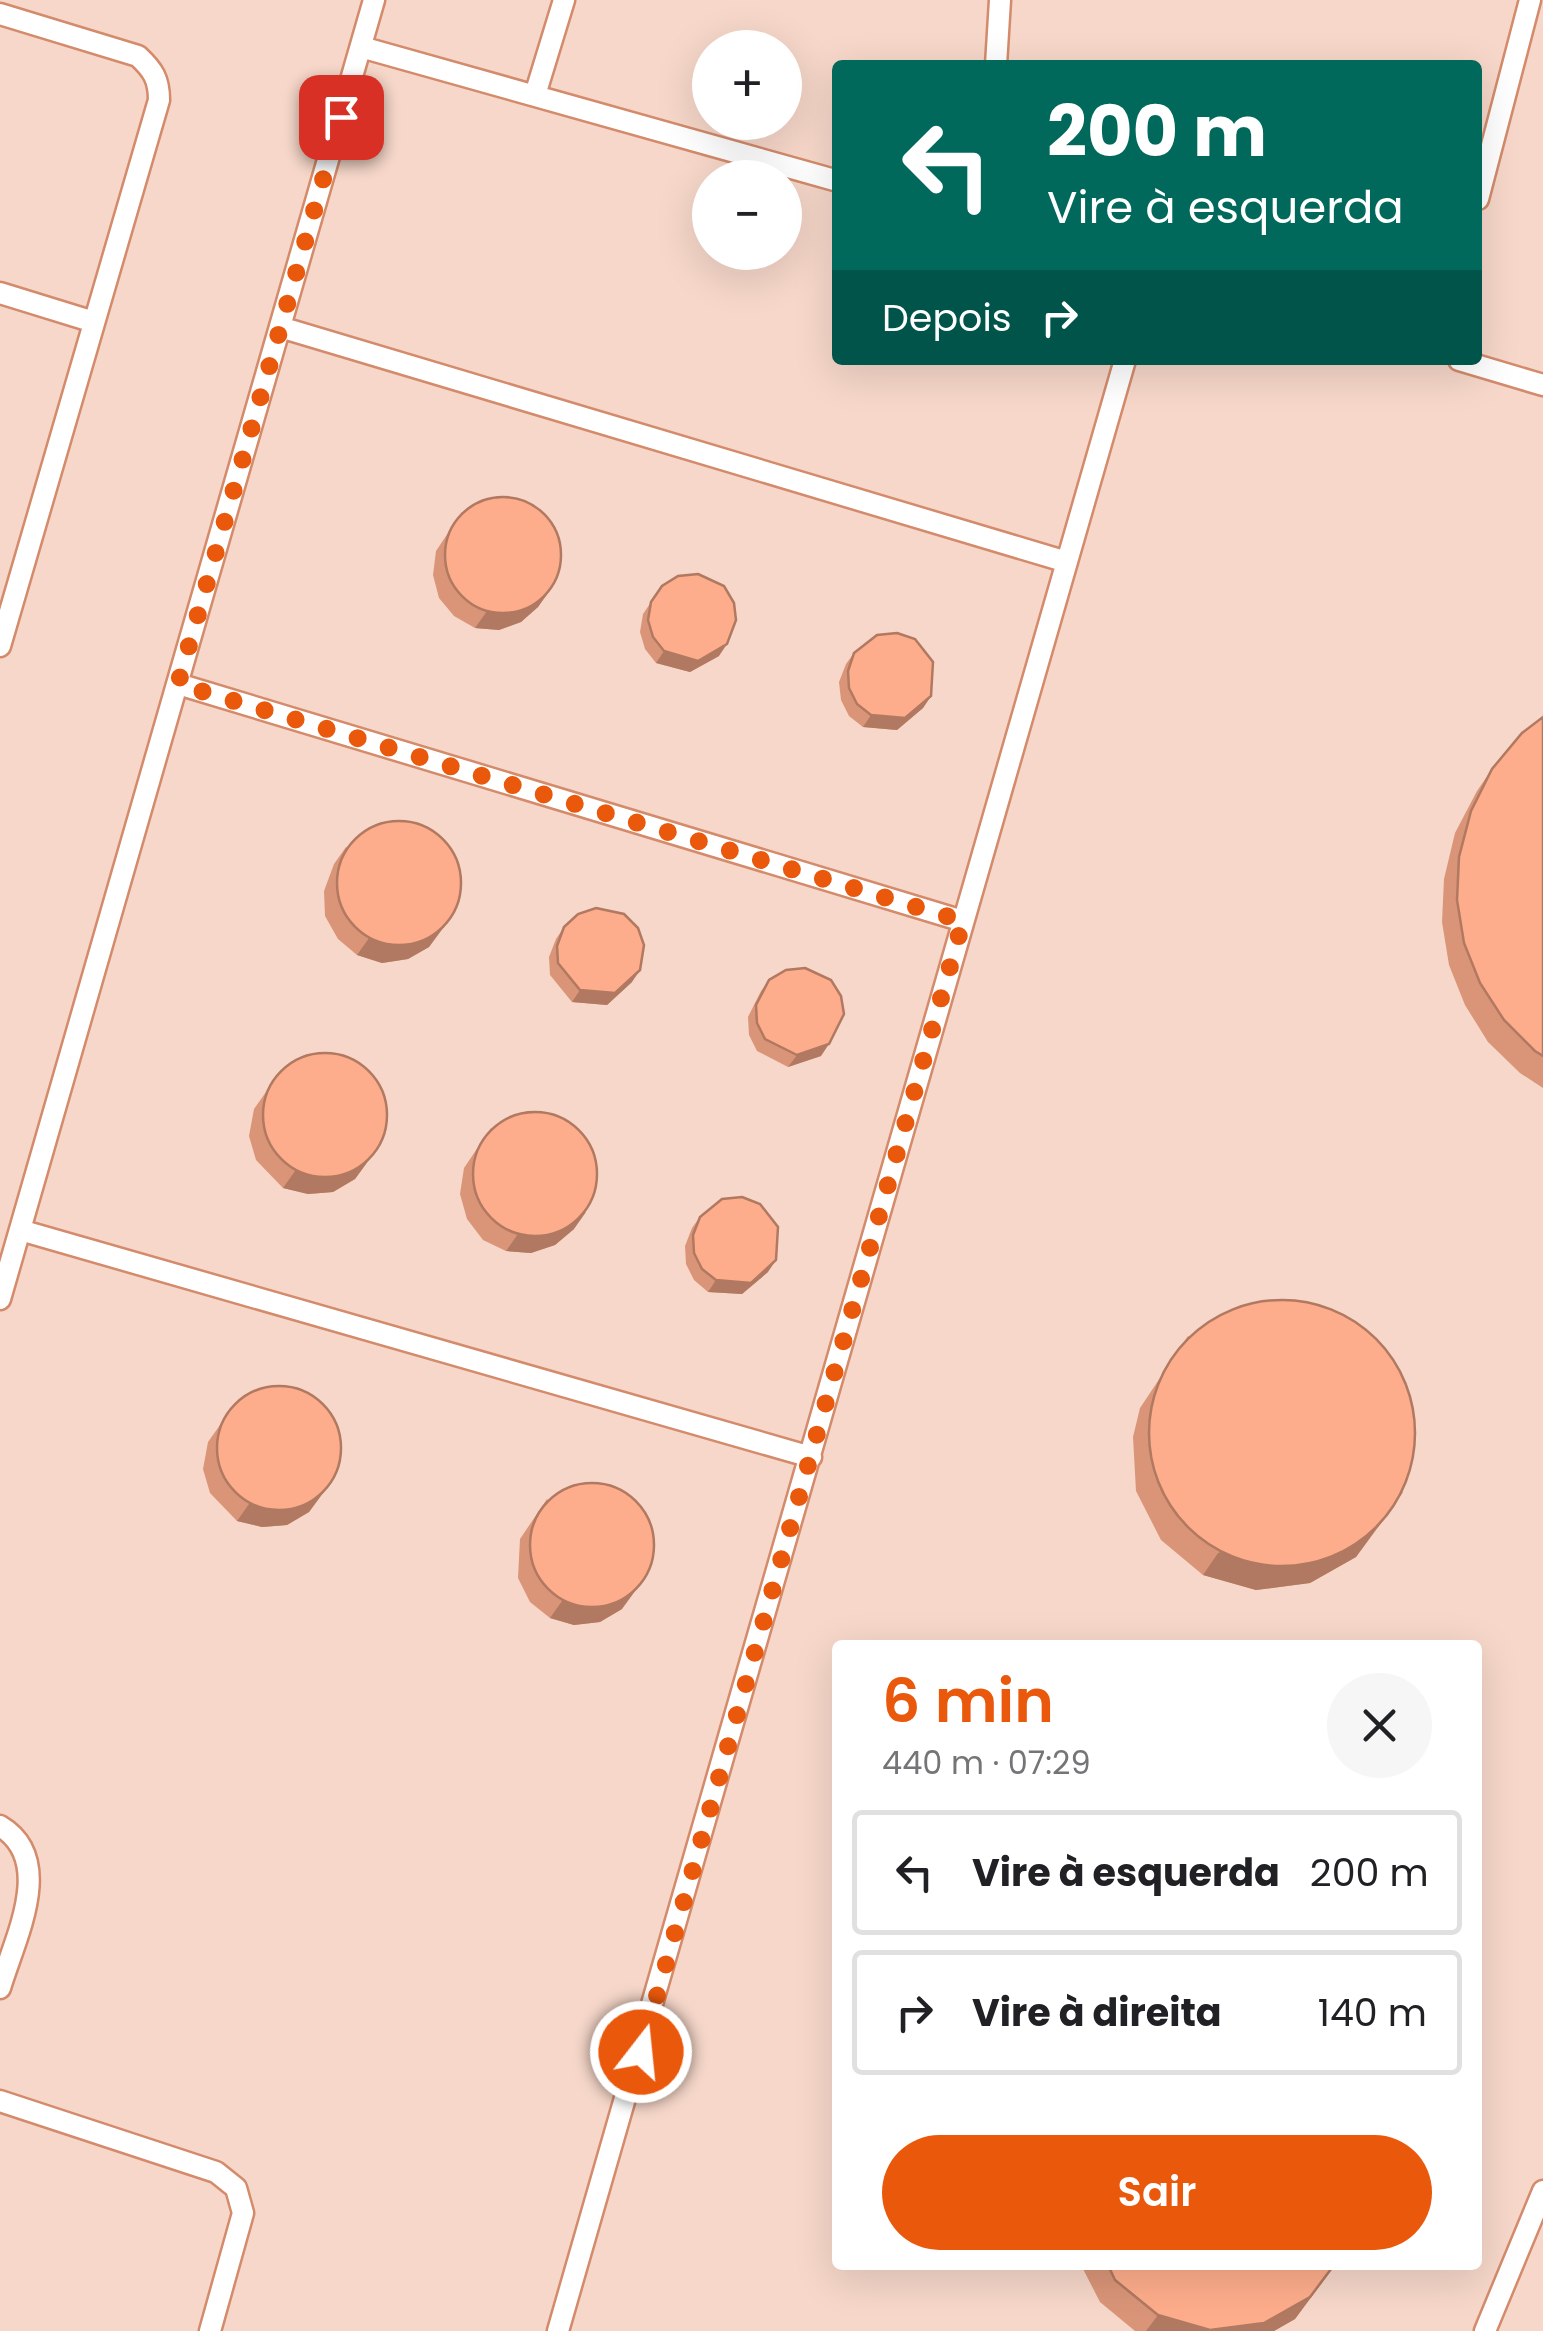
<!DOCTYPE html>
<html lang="pt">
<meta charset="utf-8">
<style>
:root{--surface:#fff;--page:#f6f6f6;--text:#202124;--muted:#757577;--line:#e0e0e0;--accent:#ea580c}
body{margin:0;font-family:Poppins,sans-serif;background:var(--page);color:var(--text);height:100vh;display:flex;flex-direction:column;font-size:38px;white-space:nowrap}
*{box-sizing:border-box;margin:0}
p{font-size:32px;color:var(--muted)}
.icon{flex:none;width:55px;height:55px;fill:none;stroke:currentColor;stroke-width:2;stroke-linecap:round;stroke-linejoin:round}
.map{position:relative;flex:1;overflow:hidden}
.sheet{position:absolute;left:832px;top:1640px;width:650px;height:630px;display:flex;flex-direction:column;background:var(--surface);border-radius:10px;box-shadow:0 10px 40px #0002}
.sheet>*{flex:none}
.hud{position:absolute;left:832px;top:60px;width:650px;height:305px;border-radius:10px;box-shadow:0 10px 40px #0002;background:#00695c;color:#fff;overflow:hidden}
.buttons{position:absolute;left:692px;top:30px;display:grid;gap:20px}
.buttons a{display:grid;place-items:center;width:110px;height:110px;border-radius:50%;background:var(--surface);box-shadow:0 10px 40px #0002;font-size:50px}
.pin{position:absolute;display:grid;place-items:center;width:85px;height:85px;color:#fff;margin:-42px;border-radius:20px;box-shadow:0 5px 15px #0006}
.me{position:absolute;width:110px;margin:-55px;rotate:16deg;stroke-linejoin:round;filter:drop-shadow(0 0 8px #0008)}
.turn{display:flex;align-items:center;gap:35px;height:210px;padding:0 50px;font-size:45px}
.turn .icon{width:130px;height:130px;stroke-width:2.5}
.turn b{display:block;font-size:70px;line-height:85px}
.then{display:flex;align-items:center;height:95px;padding:0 50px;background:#0003;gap:20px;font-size:38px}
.round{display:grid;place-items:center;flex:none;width:105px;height:105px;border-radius:52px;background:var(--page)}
.overview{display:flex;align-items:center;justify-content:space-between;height:170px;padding:0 50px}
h1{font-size:60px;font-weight:600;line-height:75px;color:var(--accent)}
.primary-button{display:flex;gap:20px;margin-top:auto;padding:20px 50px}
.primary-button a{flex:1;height:115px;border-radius:60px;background:var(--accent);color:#fff;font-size:40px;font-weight:600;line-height:115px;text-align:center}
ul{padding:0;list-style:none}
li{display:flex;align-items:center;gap:30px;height:125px;margin:0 20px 15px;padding:0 30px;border:5px solid var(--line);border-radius:10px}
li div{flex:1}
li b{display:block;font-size:38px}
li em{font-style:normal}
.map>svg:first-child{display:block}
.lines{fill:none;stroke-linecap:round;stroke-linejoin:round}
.lane-casing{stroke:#d38b6b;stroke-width:25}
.lane{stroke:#fff;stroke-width:20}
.wall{fill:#da9578}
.shaded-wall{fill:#b17961}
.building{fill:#fdad8b;stroke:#b17961;stroke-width:2.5}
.route{stroke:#ea580c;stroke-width:18;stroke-dasharray:0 32.4}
</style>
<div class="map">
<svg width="1543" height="2331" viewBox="0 0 1543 2331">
<rect width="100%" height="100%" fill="#f6d7c9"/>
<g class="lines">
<defs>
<path id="lane" d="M 0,14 L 138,56 C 153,70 159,79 159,100 L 0,646
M 361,47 L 838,181
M 996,65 L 1000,0
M 535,95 L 564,0
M 1478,199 L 1530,0
M 0,293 L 94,322
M 280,327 L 1067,562
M 1459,360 L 1543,385
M 178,684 L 963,921
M 20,1230 L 811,1457
M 0,1299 L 374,0
M 0,1826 C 57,1860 14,1940 0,1988
M 0,2101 L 216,2172 L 236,2188 L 243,2213 L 210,2331
M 558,2331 L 1125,360
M 1485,2331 L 1543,2191"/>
</defs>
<use href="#lane" class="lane-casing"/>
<use href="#lane" class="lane"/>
</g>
<path class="wall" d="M 462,512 L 550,590 L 538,607 L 521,622 L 499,630 L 475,628 L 454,616 L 439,598 L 433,575 L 436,551 Z
M 662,586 L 719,656 L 690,672 L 656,663 L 645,649 L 640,632 L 643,614 Z
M 854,653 L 931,696 L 923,708 L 897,730 L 863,727 L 849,716 L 841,700 L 839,682 L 846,664 Z
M 1543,717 L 1543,1088 L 1520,1073 L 1488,1042 L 1465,1005 L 1449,965 L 1442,922 L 1444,879 L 1455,833 L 1477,791 L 1492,769 Z
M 346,847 L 444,927 L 429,947 L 408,959 L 382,963 L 357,955 L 338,939 L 325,916 L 324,891 L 334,864 Z
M 564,927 L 632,982 L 607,1005 L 572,1002 L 550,975 L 549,957 L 556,939 Z
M 769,980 L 821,1056 L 788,1067 L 757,1051 L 749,1035 L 748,1017 L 761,991 Z
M 266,1092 L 382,1142 L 355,1179 L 333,1192 L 308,1194 L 283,1188 L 256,1160 L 249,1136 L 254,1109 Z
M 491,1128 L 574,1229 L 555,1245 L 531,1253 L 506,1251 L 483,1240 L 467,1219 L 460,1194 L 464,1168 Z
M 700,1217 L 768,1272 L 742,1294 L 708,1292 L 694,1280 L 686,1264 L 685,1246 L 692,1228 Z
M 1188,1336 L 1388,1514 L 1356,1557 L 1310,1583 L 1256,1590 L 1203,1575 L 1161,1540 L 1136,1491 L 1133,1437 L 1140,1408 Z
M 220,1425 L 324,1492 L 309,1512 L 287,1525 L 262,1527 L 237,1521 L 210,1493 L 203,1469 L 208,1442 Z
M 547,1499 L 622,1609 L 600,1622 L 574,1625 L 550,1618 L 530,1602 L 518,1578 L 520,1539 Z
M 1081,2265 L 1335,2265 L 1295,2319 L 1274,2331 L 1135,2331 L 1100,2302 Z"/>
<path class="shaded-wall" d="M 550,590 L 538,607 L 521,622 L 499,630 L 475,628 L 487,611 Z
M 727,644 L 719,656 L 690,672 L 656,663 L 664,651 Z
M 931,696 L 923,708 L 897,730 L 863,727 L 871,715 Z
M 456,910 L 429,947 L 408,959 L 382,963 L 357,955 L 369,938 Z
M 640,970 L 632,982 L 607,1005 L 572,1002 L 580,990 Z
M 829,1044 L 821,1056 L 788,1067 L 797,1055 Z
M 382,1142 L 355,1179 L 333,1192 L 308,1194 L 283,1188 L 295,1171 Z
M 586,1212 L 574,1229 L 555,1245 L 531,1253 L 506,1251 L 518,1234 Z
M 776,1260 L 768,1272 L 742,1294 L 708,1292 L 716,1280 Z
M 336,1475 L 309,1512 L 287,1525 L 262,1527 L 237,1521 L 249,1504 Z
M 1403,1492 L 1356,1557 L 1310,1583 L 1256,1590 L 1203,1575 L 1218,1553 Z
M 649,1572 L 622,1609 L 600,1622 L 574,1625 L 550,1618 L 562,1601 Z
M 1335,2265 L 1295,2319 L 1274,2331 L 1146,2331 L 1158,2315 Z"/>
<path class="building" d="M445 555a58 58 0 1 1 116 0a58 58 0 1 1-116 0Z
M 698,574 L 724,586 L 734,603 L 736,620 L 727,644 L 698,661 L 664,651 L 653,637 L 648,620 L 651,602 L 662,586 L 678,576 Z
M 897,633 L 915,639 L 933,662 L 931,696 L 905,718 L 871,715 L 857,704 L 849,688 L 848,671 L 854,653 L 877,635 Z
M 1543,717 L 1543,1056 L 1535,1051 L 1504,1020 L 1480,983 L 1464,943 L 1457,900 L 1459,857 L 1471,811 L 1492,769 L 1522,733 Z
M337 883a62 62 0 1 1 124 0a62 62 0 1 1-124 0Z
M 596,908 L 624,914 L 638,928 L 644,945 L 640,970 L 615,993 L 580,990 L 558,963 L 557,946 L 564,927 L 578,914 Z
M 805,968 L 831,980 L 841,996 L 844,1014 L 829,1044 L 797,1055 L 765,1039 L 757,1023 L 756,1005 L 769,980 L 786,970 Z
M263 1115a62 62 0 1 1 124 0a62 62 0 1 1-124 0Z
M473 1174a62 62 0 1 1 124 0a62 62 0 1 1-124 0Z
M 742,1197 L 760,1204 L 778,1227 L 776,1260 L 751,1283 L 716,1280 L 702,1269 L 694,1253 L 693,1235 L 700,1217 L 722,1199 Z
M1149 1433a133 133 0 1 1 266 0a133 133 0 1 1-266 0Z
M217 1448a62 62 0 1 1 124 0a62 62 0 1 1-124 0Z
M530 1545a62 62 0 1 1 124 0a62 62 0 1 1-124 0Z
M 1108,2265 L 1334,2265 L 1310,2297 L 1264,2323 L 1210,2330 L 1158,2315 L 1115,2280 Z"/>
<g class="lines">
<path class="route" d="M 341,117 L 178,684 L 963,921 L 641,2052"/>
</g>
</svg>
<div class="buttons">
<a>+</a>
<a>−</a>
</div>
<div class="pin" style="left:341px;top:117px;background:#d93025"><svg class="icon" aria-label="arrive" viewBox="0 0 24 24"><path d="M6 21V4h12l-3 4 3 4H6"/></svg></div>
<svg class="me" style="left:641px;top:2052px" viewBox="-20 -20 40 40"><circle r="17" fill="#ea580c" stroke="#fff" stroke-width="3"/><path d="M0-11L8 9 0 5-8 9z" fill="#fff"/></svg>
<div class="hud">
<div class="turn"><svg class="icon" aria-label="left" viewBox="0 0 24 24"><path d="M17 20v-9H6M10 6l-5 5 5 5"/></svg><div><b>200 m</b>Vire à esquerda</div></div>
<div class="then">Depois<svg class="icon" aria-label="right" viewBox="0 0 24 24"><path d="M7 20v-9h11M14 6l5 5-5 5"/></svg></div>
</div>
<section class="sheet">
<div class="overview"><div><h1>6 min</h1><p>440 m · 07:29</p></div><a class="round"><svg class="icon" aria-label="close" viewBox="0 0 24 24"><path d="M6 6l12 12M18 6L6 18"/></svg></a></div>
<ul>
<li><svg class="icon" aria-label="left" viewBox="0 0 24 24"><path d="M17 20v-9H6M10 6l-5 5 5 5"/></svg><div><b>Vire à esquerda</b></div><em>200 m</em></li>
<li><svg class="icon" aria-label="right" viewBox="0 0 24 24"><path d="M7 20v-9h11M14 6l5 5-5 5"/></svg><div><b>Vire à direita</b></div><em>140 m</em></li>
</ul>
<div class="primary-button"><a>Sair</a></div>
</section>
</div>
